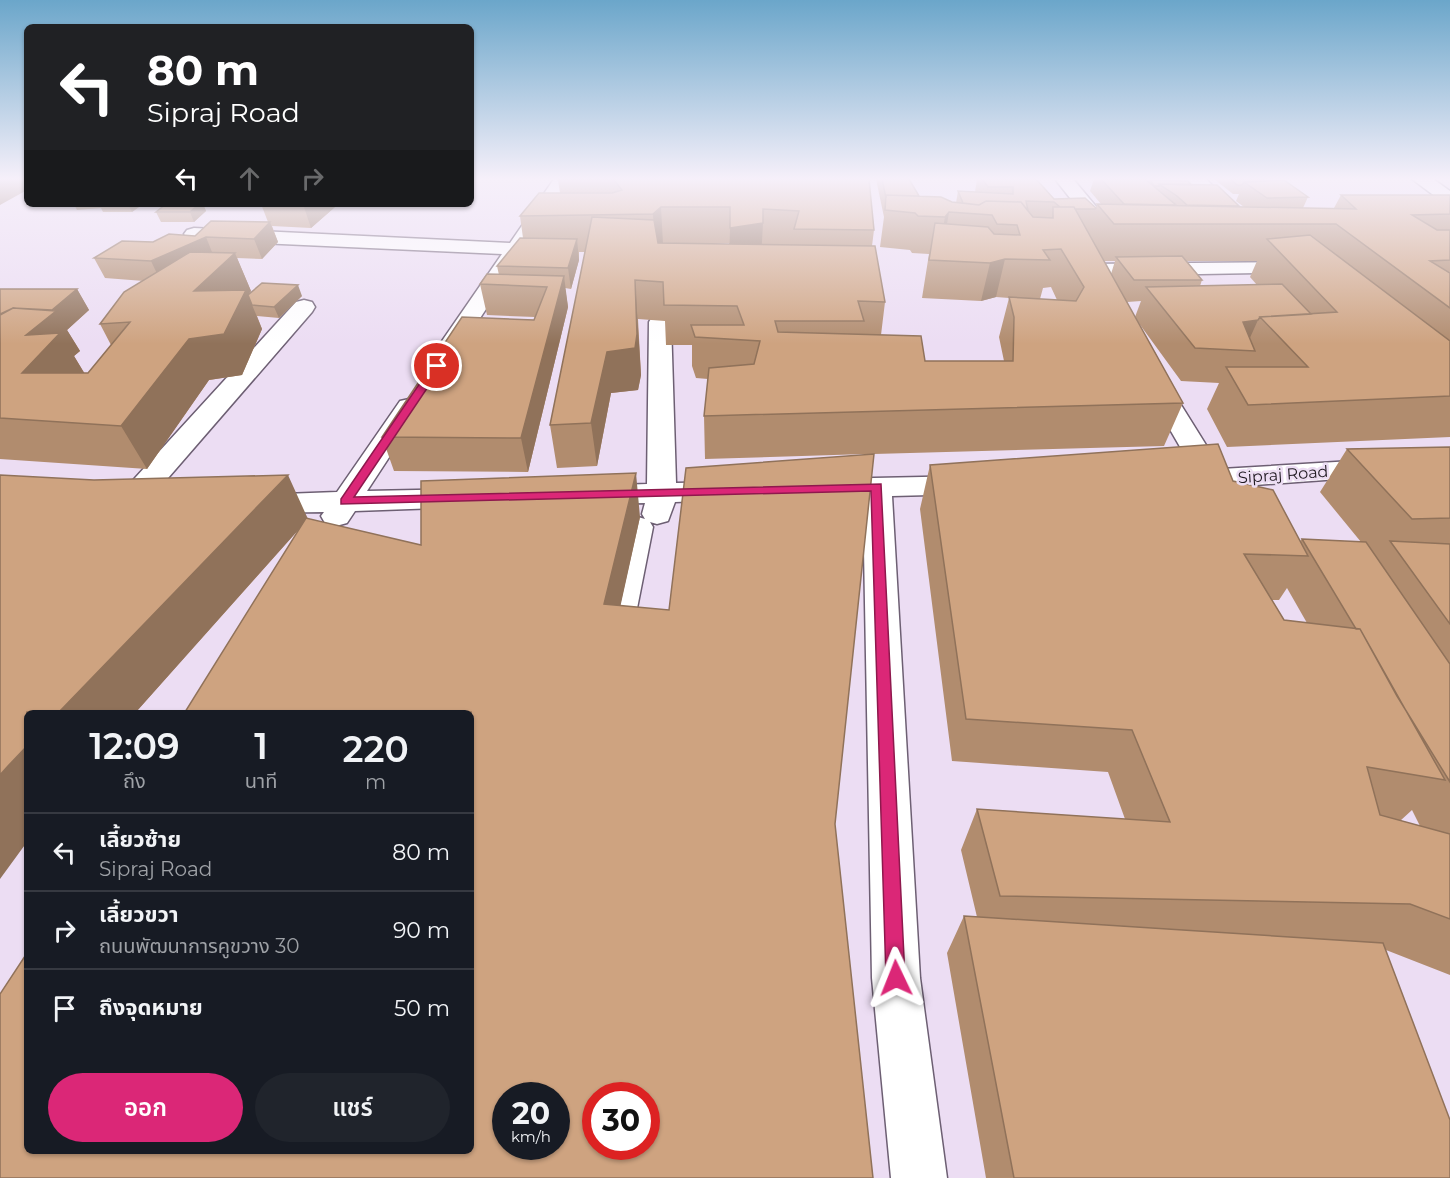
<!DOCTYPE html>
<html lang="th">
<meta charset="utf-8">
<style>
:root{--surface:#171b24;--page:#20242c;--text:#f1f3f6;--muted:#9ea1a6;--line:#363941;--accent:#db2777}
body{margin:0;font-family:Montserrat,"Noto Sans Thai",sans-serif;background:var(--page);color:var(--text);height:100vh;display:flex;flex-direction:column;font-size:22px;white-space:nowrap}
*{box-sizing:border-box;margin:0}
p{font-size:20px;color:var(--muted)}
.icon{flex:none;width:33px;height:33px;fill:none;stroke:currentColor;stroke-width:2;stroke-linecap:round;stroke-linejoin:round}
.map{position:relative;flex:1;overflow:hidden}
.drawer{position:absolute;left:24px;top:710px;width:450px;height:444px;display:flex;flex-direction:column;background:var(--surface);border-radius:9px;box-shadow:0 2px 4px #0004}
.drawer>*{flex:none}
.top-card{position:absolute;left:24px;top:24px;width:450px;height:183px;border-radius:9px;box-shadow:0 2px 4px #0004;background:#202124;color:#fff;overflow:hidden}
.speed{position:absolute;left:492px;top:1082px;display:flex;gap:12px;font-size:30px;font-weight:700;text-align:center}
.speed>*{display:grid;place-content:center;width:78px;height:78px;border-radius:50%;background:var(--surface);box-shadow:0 2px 4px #0004;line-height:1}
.speed small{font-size:15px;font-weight:400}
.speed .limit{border:9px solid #d22;background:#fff;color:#111}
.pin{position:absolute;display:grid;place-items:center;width:51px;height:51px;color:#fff;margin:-26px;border:3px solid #fff;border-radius:50%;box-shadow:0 2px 6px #0007}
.me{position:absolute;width:66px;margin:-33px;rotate:358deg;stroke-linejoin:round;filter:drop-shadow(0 0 4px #0008)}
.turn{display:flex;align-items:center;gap:21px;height:126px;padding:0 24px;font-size:27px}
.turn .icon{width:78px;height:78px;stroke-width:2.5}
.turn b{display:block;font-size:42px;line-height:51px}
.lanes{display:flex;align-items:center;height:57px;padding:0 24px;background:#0003;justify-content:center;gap:30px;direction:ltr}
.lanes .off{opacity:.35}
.eta{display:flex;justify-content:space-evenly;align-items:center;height:102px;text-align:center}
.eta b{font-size:36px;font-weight:600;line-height:42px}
.action{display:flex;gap:12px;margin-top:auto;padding:12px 24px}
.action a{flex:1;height:69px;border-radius:36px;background:var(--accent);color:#fff;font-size:24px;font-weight:600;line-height:69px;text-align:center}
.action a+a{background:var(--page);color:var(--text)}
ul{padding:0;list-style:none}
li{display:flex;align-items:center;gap:18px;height:78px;padding:0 24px;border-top:2px solid var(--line)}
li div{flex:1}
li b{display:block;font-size:22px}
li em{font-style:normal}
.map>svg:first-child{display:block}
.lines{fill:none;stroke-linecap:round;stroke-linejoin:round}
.minor-casing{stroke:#6d5f73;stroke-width:3}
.minor{fill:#fff;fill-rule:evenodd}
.wall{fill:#b18c6e;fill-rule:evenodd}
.shaded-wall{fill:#90725a}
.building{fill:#cea380;stroke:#90725a;stroke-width:1.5;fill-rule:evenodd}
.route{fill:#db2777;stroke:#8e194d;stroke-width:1.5}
.labels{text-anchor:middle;stroke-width:5;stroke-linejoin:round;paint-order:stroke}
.street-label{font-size:16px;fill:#201a22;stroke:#ecddf3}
</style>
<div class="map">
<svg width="1450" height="1178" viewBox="0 0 1450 1178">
<rect width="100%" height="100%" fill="#ecddf3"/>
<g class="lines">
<defs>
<path id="minor" d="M 554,179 L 572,179 L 453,359 L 445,361 L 437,359 L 433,354 L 502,254 L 194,240 L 187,238 L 184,234 L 187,230 L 194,228 L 510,243 Z
M 1055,179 L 1073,179 L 1114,228 L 1117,232 L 1114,236 L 1100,236 Z
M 1187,179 L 1206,179 L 1241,214 L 1243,218 L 1241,222 L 1227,222 Z
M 1412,179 L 1433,179 L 1450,191 L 1450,204 L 1444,203 Z
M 1300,262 L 1307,264 L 1310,268 L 1307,272 L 1087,276 L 1080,274 L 1077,270 L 1080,266 L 1087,264 Z
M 304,300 L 312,302 L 315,307 L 312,312 L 136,515 L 125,518 L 114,515 L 110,508 L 114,501 L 296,302 Z
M 660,315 L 668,317 L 671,322 L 676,483 L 727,482 L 737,485 L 742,491 L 737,497 L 727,500 L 675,502 L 668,521 L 657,524 L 650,522 L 653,527 L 629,649 L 623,658 L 611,662 L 599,658 L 593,649 L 623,527 L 627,520 L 638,517 L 645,519 L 642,514 L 645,503 L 592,504 L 582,502 L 577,495 L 582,488 L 592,486 L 647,484 L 649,322 L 652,317 Z
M 1154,374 L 1163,376 L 1221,469 L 1450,455 L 1450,471 L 1213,488 L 1186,489 L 1176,486 L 1172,480 L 1176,474 L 1194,471 L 1142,381 L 1145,376 Z
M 409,399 L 418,401 L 422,407 L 367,491 L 466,489 L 476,491 L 481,498 L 476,505 L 466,507 L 355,511 L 347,523 L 336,526 L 325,523 L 321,516 L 324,512 L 257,513 L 246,511 L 242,504 L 246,497 L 257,495 L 337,492 L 400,401 Z
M 970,476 L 980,479 L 984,485 L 980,491 L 970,494 L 892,496 L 920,978 L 947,1178 L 891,1178 L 872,978 L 863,496 L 826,497 L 816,494 L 811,488 L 816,482 L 826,479 Z"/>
</defs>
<use href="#minor" class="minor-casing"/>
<use href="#minor" class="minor"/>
</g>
<path class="wall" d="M 869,179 L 874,230 L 872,246 L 885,302 L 881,335 L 925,361 L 1004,361 L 999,337 L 1009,298 L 996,297 L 981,301 L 922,298 L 929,254 L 912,253 L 910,250 L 880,247 L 884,217 L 876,179 L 909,179 L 919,196 L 956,203 L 958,191 L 975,192 L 977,179 L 1036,179 L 1054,199 L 1096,208 L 1097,204 L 1101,204 L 1090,191 L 1094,179 L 1145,179 L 1149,182 L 1150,180 L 1191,185 L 1239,206 L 1244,207 L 1236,201 L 1239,194 L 1233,194 L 1214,179 L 1263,179 L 1266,181 L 1308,197 L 1303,208 L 1334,208 L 1341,195 L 1450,195 L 1450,437 L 1227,447 L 1207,409 L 1219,383 L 1181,381 L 1138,322 L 1183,403 L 1164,446 L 874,454 L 27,1150 L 301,527 L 136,712 L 27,712 L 0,475 L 308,519 L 421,545 L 640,517 L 620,606 L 669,610 L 866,454 L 705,459 L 704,416 L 708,379 L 696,378 L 692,366 L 692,345 L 666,345 L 665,321 L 638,319 L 641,375 L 638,390 L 611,393 L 597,466 L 557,468 L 550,425 L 585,252 L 579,252 L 579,260 L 571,289 L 565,288 L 568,307 L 528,472 L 394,471 L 382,437 L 534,320 L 535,317 L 487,315 L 480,284 L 499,275 L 497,266 L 523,238 L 520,216 L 560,193 L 558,180 ZM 692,243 L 729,243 L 729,244 ZM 1104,261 L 1115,261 L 1111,274 ZM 1187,261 L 1257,261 L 1250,277 L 1257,285 L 1200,286 L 1202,280 ZM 1051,287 L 1057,300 L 1040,299 L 1043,288 ZM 1141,301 L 1135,317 L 1127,302 Z
M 74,204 L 143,204 L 132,212 L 103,212 L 101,208 L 77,210 Z
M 166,204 L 203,204 L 206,211 L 194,222 L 161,222 L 156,212 Z
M 261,204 L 393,204 L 391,207 L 335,207 L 311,228 L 272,226 L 278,242 L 262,259 L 237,258 L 251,291 L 248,295 L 302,296 L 279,318 L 257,316 L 262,329 L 242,375 L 209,380 L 147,469 L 0,459 L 0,289 L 77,289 L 89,310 L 67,330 L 80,351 L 74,356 L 84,373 L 88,373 L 111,345 L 100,324 L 144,281 L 105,278 L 94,258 L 153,242 L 195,236 L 268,222 Z
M 1450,447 L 1450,975 L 1386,950 L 1450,1178 L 986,1178 L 947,953 L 964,916 L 977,917 L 961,850 L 977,809 L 1125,819 L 1108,772 L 952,761 L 920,509 L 930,465 L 1233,481 L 1300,541 L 1302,539 L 1361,542 L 1320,492 L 1347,449 ZM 1287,588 L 1307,623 L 1284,620 L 1272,600 L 1279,600 ZM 1412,810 L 1420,826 L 1400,821 Z"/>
<path class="shaded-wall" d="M 0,179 L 27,179 L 27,190 L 0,205 Z
M 128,204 L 143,204 L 132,212 Z
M 199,204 L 203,204 L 206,211 L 194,222 L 190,212 Z
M 303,204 L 335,204 L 335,207 L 311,228 Z
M 661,207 L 663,244 L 655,251 L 653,214 Z
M 949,212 L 943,248 L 938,254 L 945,217 Z
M 270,222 L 278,242 L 262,259 L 254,239 Z
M 763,223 L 761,260 L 729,266 L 730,228 Z
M 206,237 L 214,257 L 161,282 L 151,261 Z
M 577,239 L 579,260 L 571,289 L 568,268 Z
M 235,253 L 251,291 L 248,295 L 262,329 L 242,375 L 209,380 L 147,469 L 121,426 L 194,291 Z
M 1005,259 L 996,297 L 981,301 L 990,263 Z
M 564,276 L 568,307 L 528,472 L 521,438 Z
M 635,280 L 641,375 L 638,390 L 611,393 L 597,466 L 591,423 L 607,352 Z
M 298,285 L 302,296 L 279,318 L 274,307 Z
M 77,289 L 89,310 L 67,330 L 80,351 L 74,356 L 85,374 L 22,373 L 26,335 L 49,313 Z
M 1258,320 L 1244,351 L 1243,322 Z
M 636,473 L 640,517 L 611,649 L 604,604 Z
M 288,475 L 308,519 L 136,712 L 59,712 Z
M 27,746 L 27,842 L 0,879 L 0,775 L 8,766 Z"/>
<path class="building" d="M 558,179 L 869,179 L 874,230 L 794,229 L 799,211 L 763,209 L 763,223 L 730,228 L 730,207 L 661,207 L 653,214 L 520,216 L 539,193 L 612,193 L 622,190 L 614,180 L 558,180 Z
M 882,179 L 909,179 L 919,196 L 886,195 L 886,198 Z
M 982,179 L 1036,179 L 1054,199 L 1085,198 L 1096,208 L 1095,209 L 1075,209 L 1074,207 L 1060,207 L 1054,202 L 1026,201 L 1028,211 L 1021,202 L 986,201 L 979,205 L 963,203 L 958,191 L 1013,194 L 1013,187 L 988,187 Z
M 1101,179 L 1145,179 L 1176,205 L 1124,204 Z
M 1230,179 L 1263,179 L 1266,181 L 1244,182 L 1242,185 L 1237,185 Z
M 1150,180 L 1188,181 L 1191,185 L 1159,184 L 1159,186 L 1154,186 Z
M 1284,180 L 1308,197 L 1267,198 L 1244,182 Z
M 1159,184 L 1217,185 L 1239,206 L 1187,205 L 1177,196 Z
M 886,195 L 941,197 L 952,202 L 979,205 L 986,201 L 1021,202 L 1033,217 L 1053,218 L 1053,207 L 1074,207 L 1183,403 L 704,416 L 709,368 L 754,364 L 760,341 L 695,337 L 691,325 L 744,325 L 737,306 L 664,305 L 663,282 L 635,280 L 637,334 L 635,348 L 607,352 L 591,423 L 550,425 L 592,217 L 654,220 L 658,243 L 875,246 L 885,302 L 858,301 L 864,321 L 775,321 L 778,332 L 921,336 L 925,361 L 1013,361 L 1014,317 L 1009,297 L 1076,301 L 1084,287 L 1061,249 L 1043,250 L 1050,260 L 1005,259 L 990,263 L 929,260 L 935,223 L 988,227 L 994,234 L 1020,235 L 1017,225 L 997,224 L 992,215 L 949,212 L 945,217 L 918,216 L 915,213 L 885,210 Z
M 1341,195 L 1450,195 L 1450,214 L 1412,215 L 1437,230 L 1450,230 L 1450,260 L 1430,261 L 1450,273 L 1450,308 L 1336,224 L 1114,224 L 1097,204 L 1356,209 Z
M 166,204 L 199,204 L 190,212 L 156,212 Z
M 211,221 L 270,222 L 254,239 L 206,237 L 151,261 L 94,258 L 122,241 L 153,242 L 169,234 L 195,236 Z
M 1310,235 L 1450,341 L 1450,396 L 1248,405 L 1226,367 L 1308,367 L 1260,317 L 1337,312 L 1267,239 Z
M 520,238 L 577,239 L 568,268 L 497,266 Z
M 190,252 L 235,253 L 194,291 L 246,290 L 224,334 L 189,339 L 121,426 L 0,418 L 0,315 L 13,308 L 56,311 L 26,335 L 60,333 L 22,373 L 88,373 L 130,322 L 100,324 L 124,292 Z
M 1182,256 L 1202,280 L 1134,280 L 1116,257 Z
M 487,274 L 564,276 L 521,438 L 382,437 L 462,317 L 534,320 L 547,287 L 480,284 Z
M 262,283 L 298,285 L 274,307 L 252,305 L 248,295 Z
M 1282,284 L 1311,314 L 1260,317 L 1258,320 L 1243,322 L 1255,351 L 1195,348 L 1146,287 Z
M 0,289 L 77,289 L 52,310 L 13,308 L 0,314 Z
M 1218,444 L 1233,481 L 1273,490 L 1308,556 L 1244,554 L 1284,620 L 1360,629 L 1445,780 L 1367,767 L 1380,815 L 1450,834 L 1450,919 L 1410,904 L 1000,896 L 977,809 L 1170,822 L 1132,730 L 966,719 L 930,465 Z
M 1450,447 L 1450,518 L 1412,519 L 1347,449 Z
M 874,454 L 835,824 L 873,1178 L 0,1178 L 0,994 L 27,953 L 27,1150 L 471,1150 L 471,712 L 185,712 L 306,518 L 421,545 L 421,481 L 636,473 L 604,604 L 669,610 L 686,468 ZM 506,1095 L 556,1095 L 556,1146 L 506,1146 ZM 596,1095 L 646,1095 L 646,1146 L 596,1146 Z
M 0,475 L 94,480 L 288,475 L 59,712 L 27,712 L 27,746 L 8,766 L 0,775 Z
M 1302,539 L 1366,542 L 1450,664 L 1450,782 L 1397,696 L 1360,629 L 1356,629 Z
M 1390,541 L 1450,544 L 1450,624 Z
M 964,916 L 1383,943 L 1450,1120 L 1450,1178 L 1014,1178 Z"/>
<linearGradient id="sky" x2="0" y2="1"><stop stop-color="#6ba6ca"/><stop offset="0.52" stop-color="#f6f0fa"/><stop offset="1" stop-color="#f6f0fa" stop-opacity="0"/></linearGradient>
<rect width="1450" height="344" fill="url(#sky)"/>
<path class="route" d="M 437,363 L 442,366 L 354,497 L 881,484 L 905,978 L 903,985 L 896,988 L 888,985 L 886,978 L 871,491 L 341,504 L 341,499 L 433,364 Z"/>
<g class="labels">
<g class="street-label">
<text transform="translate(1283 474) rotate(-4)" y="6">Sipraj Road</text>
</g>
</g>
</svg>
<div class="speed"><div>20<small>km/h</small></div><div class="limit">30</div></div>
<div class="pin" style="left:437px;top:366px;background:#d93025"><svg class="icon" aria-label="arrive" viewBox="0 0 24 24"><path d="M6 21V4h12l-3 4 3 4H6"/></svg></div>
<svg class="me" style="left:896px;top:978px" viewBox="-20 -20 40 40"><path d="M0-17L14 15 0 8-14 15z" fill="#db2777" stroke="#fff" stroke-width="4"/></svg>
<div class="top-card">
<div class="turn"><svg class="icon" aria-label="left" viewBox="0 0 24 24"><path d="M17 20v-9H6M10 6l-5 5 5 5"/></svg><div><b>80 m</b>Sipraj Road</div></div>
<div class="lanes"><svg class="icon" aria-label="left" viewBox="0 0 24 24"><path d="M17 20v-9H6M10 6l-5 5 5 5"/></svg><svg class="icon off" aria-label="ahead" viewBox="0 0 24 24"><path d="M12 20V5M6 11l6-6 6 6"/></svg><svg class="icon off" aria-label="right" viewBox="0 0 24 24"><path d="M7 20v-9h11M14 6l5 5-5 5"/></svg></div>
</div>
<section class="drawer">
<div class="eta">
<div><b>12:09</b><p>ถึง</p></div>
<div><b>1</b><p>นาที</p></div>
<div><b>220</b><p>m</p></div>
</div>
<ul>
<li><svg class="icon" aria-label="left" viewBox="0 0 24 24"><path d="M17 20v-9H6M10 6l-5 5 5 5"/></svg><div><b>เลี้ยวซ้าย</b><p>Sipraj Road</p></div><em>80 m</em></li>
<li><svg class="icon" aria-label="right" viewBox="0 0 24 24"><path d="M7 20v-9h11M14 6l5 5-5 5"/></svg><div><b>เลี้ยวขวา</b><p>ถนนพัฒนาการคูขวาง 30</p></div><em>90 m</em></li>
<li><svg class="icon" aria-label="arrive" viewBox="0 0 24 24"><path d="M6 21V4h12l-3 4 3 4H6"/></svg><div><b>ถึงจุดหมาย</b></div><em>50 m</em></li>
</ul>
<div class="action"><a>ออก</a><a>แชร์</a></div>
</section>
</div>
